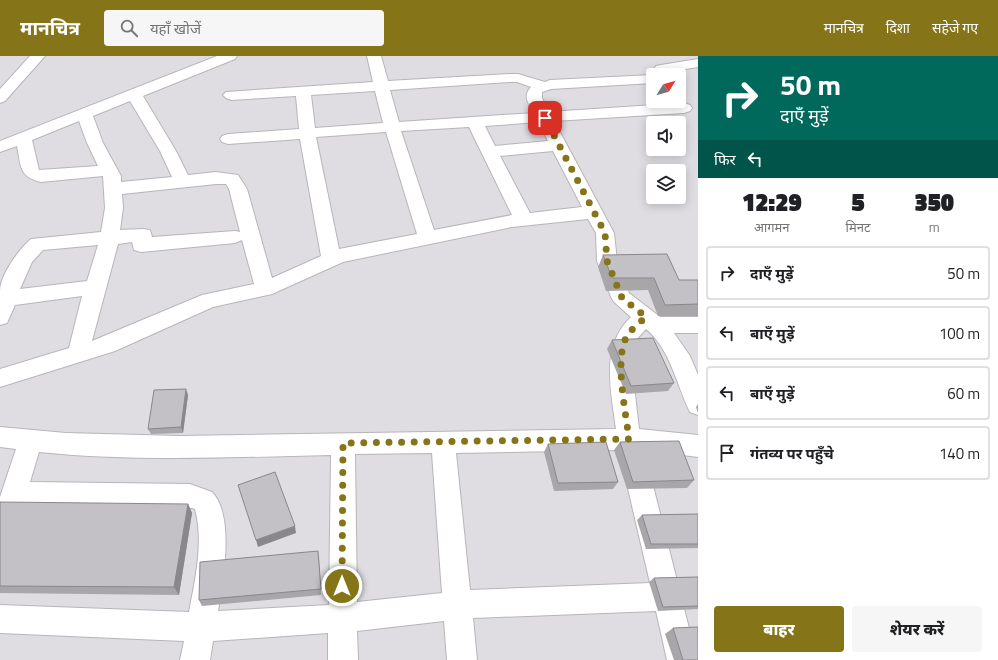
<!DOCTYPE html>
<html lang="hi">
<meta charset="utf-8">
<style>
:root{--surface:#fff;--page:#f6f6f6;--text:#202124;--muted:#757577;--line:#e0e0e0;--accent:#867518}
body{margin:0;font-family:"Titillium Web","Noto Sans Devanagari",sans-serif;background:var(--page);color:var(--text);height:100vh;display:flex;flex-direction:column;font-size:15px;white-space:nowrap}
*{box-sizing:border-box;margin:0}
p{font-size:13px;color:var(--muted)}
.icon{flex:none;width:22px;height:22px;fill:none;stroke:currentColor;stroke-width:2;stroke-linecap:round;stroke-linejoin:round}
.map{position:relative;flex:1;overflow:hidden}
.details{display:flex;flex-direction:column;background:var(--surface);width:300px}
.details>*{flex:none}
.hud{background:#00695c;color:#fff;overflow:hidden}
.needle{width:26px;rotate:53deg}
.fabs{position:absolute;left:646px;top:12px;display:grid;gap:8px}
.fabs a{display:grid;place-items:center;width:40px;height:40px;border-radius:4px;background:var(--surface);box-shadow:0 2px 10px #0003;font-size:20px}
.pin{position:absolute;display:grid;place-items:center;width:34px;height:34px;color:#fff;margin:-17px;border-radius:8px;box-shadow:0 2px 6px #0006}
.me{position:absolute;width:44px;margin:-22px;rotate:0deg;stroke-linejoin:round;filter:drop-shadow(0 0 3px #0008)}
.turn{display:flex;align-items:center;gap:14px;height:84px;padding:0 16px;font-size:18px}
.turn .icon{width:52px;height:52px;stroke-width:2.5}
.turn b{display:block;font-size:28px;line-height:34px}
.then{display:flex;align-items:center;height:38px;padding:0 16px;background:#0003;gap:8px;font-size:15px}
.eta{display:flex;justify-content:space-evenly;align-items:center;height:68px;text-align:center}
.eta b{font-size:24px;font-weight:800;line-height:28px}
.action{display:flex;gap:8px;margin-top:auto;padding:8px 16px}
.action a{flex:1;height:46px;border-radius:4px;background:var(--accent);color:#fff;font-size:16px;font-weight:800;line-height:46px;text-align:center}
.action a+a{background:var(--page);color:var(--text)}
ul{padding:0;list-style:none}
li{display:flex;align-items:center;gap:12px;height:54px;margin:0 8px 6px;padding:0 8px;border:2px solid var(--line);border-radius:4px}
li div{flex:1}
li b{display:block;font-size:15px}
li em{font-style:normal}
header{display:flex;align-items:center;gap:24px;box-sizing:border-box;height:56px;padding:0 20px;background:var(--accent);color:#fff}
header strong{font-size:19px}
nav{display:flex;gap:22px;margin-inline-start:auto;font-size:14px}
.search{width:280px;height:36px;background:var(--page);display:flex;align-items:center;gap:10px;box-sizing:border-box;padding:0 14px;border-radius:4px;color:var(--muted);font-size:15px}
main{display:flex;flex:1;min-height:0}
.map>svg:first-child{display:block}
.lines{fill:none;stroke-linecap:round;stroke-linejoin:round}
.minor-casing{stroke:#b7b5b9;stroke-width:2}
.minor{fill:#fff;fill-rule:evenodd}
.wall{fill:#a9a6aa}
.shaded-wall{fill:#89878b}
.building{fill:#c4c1c6;stroke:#89878b}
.route{stroke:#867518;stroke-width:7;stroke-dasharray:0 12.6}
</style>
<header>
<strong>मानचित्र</strong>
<div class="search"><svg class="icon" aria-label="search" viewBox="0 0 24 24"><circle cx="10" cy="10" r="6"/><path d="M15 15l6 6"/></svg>यहाँ खोजें</div>
<nav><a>मानचित्र</a><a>दिशा</a><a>सहेजे गए</a></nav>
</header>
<main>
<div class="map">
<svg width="698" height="604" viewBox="0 0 698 604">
<rect width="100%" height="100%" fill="#dfdde2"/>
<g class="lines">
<defs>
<path id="minor" d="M 30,0 L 45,0 L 5,45 L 0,47 L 0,33 Z
M 217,0 L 237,0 L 235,3 L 143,40 L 176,95 L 188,119 L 216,116 L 238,119 L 247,133 L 272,222 L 321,200 L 300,83 L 228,88 L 222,86 L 220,83 L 222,80 L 228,78 L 299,73 L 296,40 L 231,44 L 226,42 L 223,39 L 226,36 L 373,26 L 367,0 L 381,0 L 388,25 L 509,18 L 518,18 L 545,26 L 550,24 L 653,19 L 655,19 L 653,19 L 653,27 L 551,33 L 542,36 L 542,42 L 549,56 L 684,47 L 690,49 L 692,52 L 690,55 L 684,57 L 554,65 L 614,177 L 617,205 L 629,237 L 660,261 L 698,261 L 698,277 L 674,277 L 690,300 L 698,319 L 698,359 L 690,356 C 676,328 671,294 646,273 L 636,284 L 633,296 L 633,321 L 639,373 L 698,379 L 698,401 L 644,394 L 697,604 L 667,604 L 656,555 L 473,562 L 477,604 L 447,604 L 444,565 L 357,575 L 358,604 L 328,604 L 328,577 L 213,585 L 210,604 L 180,604 L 184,585 L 0,577 L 0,549 L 189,556 C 195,524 204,486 195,453 L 192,452 L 23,449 L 9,490 L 0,494 L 0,441 L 16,393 L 0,391 L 0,371 L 66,377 L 180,380 L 616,373 C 611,335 600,290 631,261 L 614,246 L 611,241 L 597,205 L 596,177 L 588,163 L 512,171 L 343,206 L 272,238 L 213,251 L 115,295 L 0,331 L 0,313 L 69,292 L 82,240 L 15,249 L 7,267 L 0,269 C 0,257 0,245 0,234 C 1,218 19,193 31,183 L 101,176 L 105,152 L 103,120 L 41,126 C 19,121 21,110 17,90 L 0,96 L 0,85 ZM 509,26 L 517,26 L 531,31 C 522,40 529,48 534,57 L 399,66 L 390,34 ZM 375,35 L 383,67 L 315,72 L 311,39 ZM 130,45 L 160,95 L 172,121 L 121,126 L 121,120 L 103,87 L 93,60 ZM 79,65 L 87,87 L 98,110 L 39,114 L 32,84 ZM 539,66 L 548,85 L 495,90 L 485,70 ZM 469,71 L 512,159 L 434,174 L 401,75 ZM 386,76 L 417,178 L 339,193 L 316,81 ZM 553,95 L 582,151 L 530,157 L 500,100 ZM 216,128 L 226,128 L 229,133 L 240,176 L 235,175 L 152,181 L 150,174 L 143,173 L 120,174 L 123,152 L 122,138 ZM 242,184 L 254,228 L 202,239 L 92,285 L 118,188 L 132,186 L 134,194 L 141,196 L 235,187 ZM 98,189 L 87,225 L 20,233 L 32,206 L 43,194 ZM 619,394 L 650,527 L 470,534 L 456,397 ZM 39,396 C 136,406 234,401 331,399 L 329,549 L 218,555 C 223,525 235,460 212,436 L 190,428 L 30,426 ZM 432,397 L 442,537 L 357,546 L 355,398 Z
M 698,3 L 698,11 L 661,17 L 656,16 L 654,13 L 656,10 L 661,9 Z"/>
</defs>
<use href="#minor" class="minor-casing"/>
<use href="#minor" class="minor"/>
</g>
<path class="wall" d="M 603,199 L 679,224 L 698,224 L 698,260 L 658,260 L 648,234 L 606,235 L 598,211 Z
M 612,284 L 674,327 L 668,335 L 626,338 L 607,293 Z
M 188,339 L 183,377 L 151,378 L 148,373 Z
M 698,348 L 698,357 L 696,351 Z
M 620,386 L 694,424 L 687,432 L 627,433 L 614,394 Z
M 548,388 L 618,426 L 613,433 L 554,435 L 544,396 Z
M 0,448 L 188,448 L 192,457 L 179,539 L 0,537 Z
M 698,458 L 698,492 L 646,493 L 637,464 L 642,459 Z
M 319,502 L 321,539 L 202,550 L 199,544 Z
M 698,521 L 698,553 L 658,555 L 649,526 L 654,522 Z
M 673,572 L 698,604 L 674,604 L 665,578 Z"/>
<path class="shaded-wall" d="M 186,333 L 188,339 L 183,377 L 181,371 Z
M 188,448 L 192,457 L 179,539 L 174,531 Z
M 295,470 L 296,477 L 258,491 L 256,484 Z"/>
<path class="building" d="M 667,198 L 679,224 L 698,224 L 698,248 L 665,249 L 654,222 L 612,222 L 603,199 Z
M 653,282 L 674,327 L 631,330 L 612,284 Z
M 186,333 L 181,371 L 148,373 L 154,334 Z
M 679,385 L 694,424 L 633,426 L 620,386 Z
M 606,386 L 618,426 L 558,427 L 548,388 Z
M 275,416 L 295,470 L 256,484 L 238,429 Z
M 0,446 L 188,448 L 174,531 L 0,530 Z
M 698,458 L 698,488 L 651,488 L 642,459 Z
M 318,495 L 321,533 L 199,544 L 200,506 Z
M 698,521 L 698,550 L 663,551 L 654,522 Z
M 698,571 L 698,604 L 683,604 L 673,572 Z"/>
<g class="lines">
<path class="route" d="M 342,530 L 343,387 L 629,383 C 626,359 616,309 624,287 C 627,276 638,268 646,261 L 622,242 L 607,205 L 605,177 L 545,62"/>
</g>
</svg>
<div class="fabs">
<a><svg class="needle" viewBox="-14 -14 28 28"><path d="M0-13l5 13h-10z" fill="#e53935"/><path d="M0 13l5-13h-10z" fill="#757577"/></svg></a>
<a><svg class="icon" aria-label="sound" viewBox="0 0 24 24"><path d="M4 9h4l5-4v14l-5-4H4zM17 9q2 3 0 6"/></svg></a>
<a><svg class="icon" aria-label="layers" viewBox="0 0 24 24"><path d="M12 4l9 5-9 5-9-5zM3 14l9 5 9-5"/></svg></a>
</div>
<div class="pin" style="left:545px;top:62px;background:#d93025"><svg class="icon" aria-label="arrive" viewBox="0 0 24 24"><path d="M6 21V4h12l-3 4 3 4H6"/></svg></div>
<svg class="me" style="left:342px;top:530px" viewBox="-20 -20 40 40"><circle r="17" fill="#867518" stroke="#fff" stroke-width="3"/><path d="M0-11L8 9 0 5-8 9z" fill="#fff"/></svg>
</div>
<section class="details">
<div class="hud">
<div class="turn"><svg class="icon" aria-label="right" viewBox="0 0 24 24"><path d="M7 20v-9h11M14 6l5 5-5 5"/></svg><div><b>50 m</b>दाएँ मुड़ें</div></div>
<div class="then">फिर<svg class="icon" aria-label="left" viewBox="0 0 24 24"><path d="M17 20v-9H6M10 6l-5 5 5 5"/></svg></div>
</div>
<div class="eta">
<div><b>12:29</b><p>आगमन</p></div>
<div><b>5</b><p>मिनट</p></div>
<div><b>350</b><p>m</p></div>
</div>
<ul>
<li><svg class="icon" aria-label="right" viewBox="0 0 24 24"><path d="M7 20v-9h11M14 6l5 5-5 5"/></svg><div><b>दाएँ मुड़ें</b></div><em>50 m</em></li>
<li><svg class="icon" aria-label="left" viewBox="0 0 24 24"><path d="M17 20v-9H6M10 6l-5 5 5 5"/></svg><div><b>बाएँ मुड़ें</b></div><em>100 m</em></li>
<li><svg class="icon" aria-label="left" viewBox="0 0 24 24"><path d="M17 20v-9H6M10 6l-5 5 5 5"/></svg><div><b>बाएँ मुड़ें</b></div><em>60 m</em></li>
<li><svg class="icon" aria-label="arrive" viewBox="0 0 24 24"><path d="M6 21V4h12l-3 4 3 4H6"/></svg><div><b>गंतव्य पर पहुँचे</b></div><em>140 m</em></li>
</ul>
<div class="action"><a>बाहर</a><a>शेयर करें</a></div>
</section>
</main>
